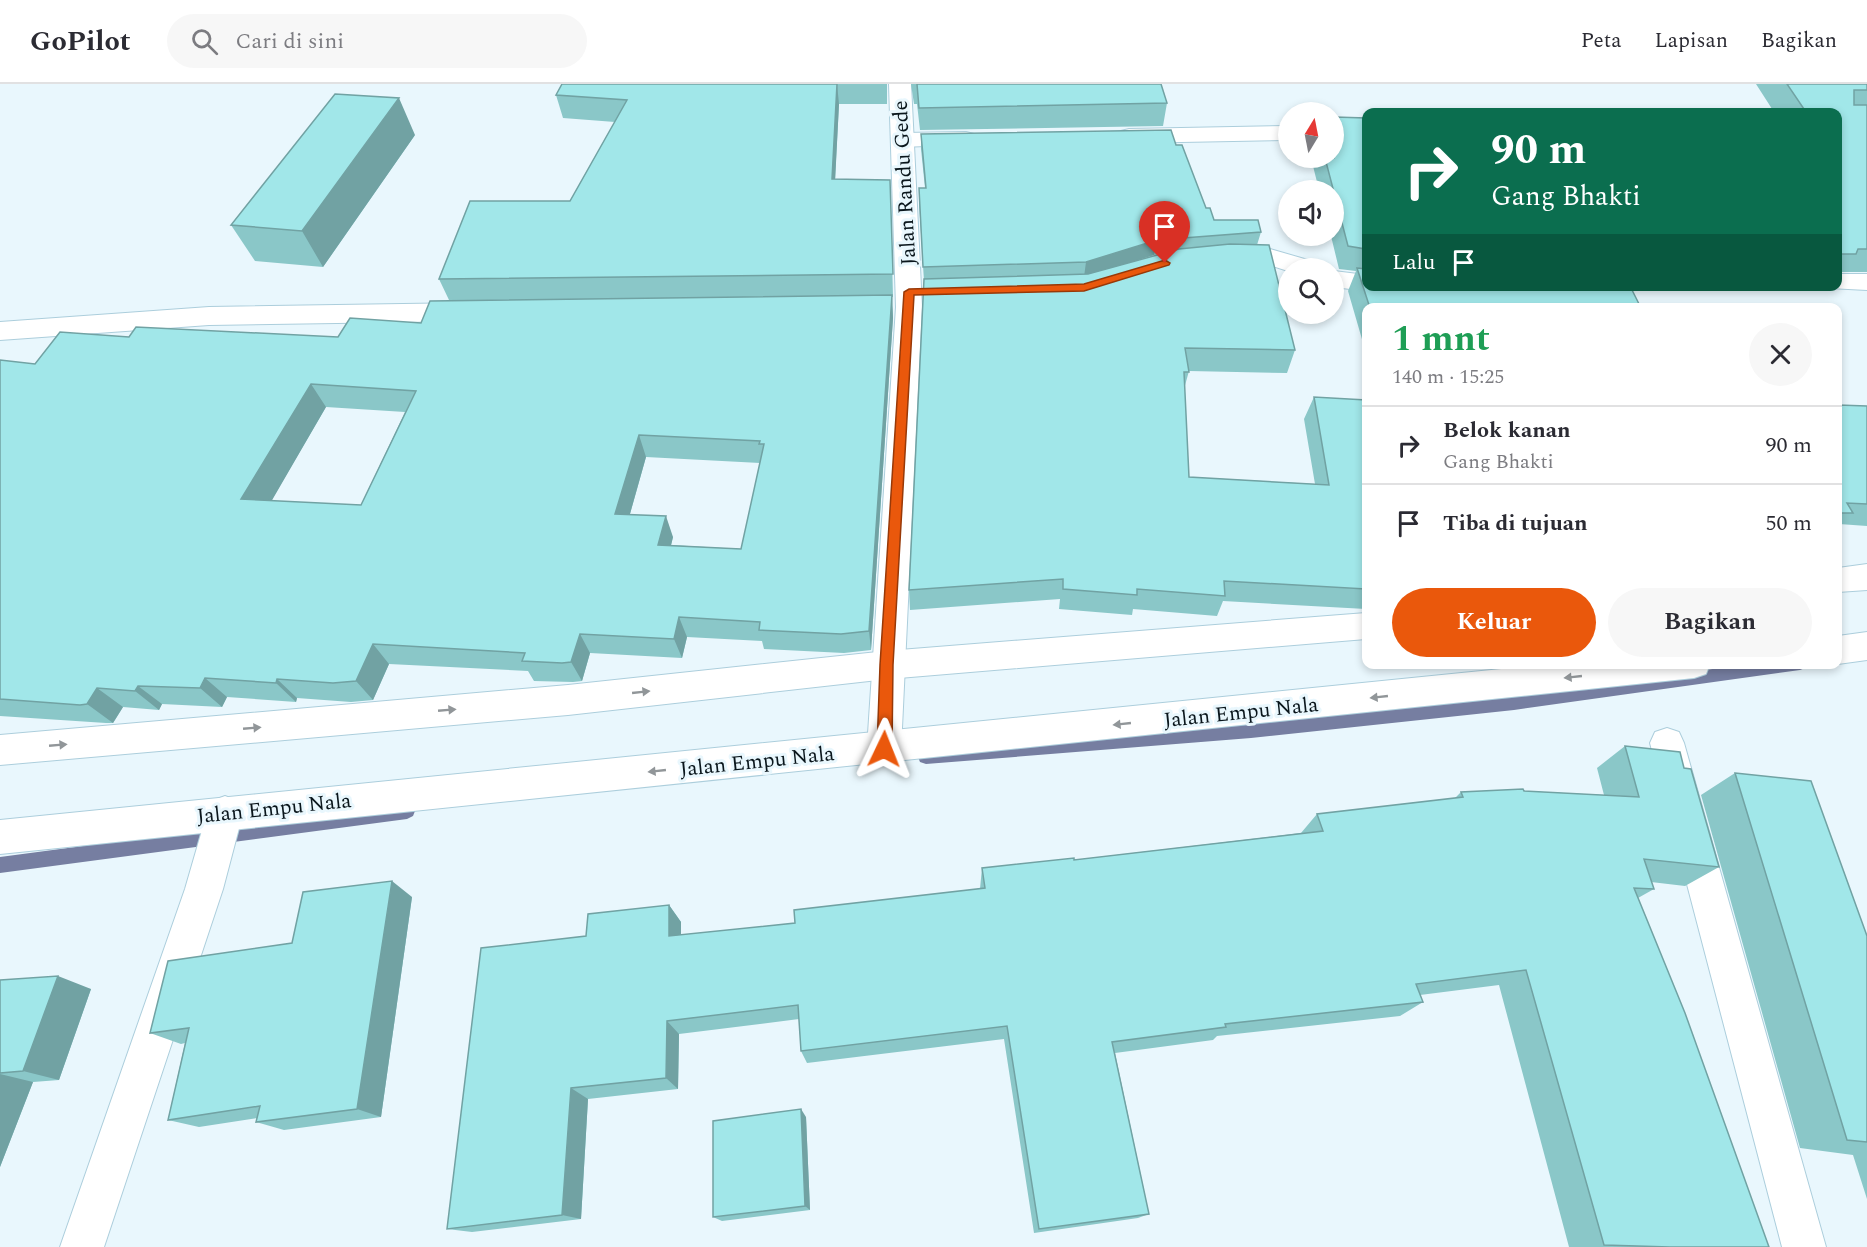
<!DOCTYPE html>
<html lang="id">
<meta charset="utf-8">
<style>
:root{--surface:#fff;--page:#f7f7f7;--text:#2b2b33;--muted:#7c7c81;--line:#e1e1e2;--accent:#ea580c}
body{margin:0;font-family:Spectral,serif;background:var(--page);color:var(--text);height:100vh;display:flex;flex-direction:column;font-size:22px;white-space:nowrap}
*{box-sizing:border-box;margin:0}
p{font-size:20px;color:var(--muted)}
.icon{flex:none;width:33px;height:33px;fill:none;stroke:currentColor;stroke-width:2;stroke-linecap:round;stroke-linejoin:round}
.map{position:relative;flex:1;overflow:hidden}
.sheet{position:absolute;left:1362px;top:219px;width:480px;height:366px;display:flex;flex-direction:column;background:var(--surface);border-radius:12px;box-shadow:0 3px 9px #0003}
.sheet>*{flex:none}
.guide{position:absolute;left:1362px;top:24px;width:480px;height:183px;border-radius:12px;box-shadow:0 3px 9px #0003;background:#0b6e4f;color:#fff;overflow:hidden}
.needle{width:39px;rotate:10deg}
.controls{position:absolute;left:1278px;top:18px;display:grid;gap:12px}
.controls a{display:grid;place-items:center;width:66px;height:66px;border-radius:50%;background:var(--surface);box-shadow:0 3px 9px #0003;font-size:30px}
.pin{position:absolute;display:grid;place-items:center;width:51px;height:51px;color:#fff;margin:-62px -26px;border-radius:50% 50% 50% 0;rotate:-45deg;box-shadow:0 0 6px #0007}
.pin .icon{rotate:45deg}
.me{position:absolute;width:66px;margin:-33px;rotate:2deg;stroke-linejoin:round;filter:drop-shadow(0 0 4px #0008)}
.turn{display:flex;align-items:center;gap:21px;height:126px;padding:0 30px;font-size:27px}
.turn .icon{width:78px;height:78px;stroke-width:2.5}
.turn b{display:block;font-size:42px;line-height:51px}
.then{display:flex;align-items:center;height:57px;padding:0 30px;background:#0003;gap:12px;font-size:22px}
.round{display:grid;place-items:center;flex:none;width:63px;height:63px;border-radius:32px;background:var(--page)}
.summary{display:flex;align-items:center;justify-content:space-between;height:102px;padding:0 30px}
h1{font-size:36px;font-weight:700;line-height:45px;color:#1e9e55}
.cta{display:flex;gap:12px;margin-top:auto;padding:12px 30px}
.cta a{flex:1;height:69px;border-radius:36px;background:var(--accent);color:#fff;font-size:24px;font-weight:700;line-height:69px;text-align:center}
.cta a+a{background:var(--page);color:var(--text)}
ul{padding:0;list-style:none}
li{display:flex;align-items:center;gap:18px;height:78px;padding:0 30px;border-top:2px solid var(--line)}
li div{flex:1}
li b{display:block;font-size:22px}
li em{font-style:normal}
header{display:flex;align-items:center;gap:36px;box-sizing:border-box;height:84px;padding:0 30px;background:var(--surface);border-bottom:2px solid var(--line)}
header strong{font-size:28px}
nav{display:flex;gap:33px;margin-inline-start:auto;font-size:21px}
.search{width:420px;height:54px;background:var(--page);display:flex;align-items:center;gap:15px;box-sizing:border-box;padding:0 21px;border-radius:33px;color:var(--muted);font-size:22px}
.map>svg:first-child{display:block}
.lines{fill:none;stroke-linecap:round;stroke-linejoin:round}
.stream{fill:#767ea1;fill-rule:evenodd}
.minor-casing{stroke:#accedc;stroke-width:2}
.tertiary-casing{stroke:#accedc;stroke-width:2}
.secondary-casing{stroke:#accedc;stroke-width:2}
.minor{fill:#fff;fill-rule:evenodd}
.tertiary{fill:#fff;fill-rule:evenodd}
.secondary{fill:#fff;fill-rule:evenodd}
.wall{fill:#8ac7c8;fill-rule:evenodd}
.shaded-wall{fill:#71a2a3}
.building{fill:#a1e7e9;stroke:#71a2a3;stroke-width:1.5;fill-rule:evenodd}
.oneway{fill:#919699}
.route{fill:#ea580c;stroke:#983908;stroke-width:1.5}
.labels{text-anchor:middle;stroke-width:6;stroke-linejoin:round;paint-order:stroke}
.street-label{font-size:21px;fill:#0a161c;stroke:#e9f7fd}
</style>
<header>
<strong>GoPilot</strong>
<div class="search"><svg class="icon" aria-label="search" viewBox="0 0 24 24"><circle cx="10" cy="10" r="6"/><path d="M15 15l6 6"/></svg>Cari di sini</div>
<nav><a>Peta</a><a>Lapisan</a><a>Bagikan</a></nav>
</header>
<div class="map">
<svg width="1867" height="1163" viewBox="0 0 1867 1163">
<rect width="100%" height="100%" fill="#e9f7fd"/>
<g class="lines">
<path class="stream" d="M 1749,580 L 1807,580 L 1805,584 L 1800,586 L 1514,626 L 1251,654 L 926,680 L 920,678 L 918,673 L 920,668 L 926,666 L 1251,640 L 1514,612 Z
M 407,719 L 413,722 L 415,727 L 413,732 L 407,735 L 0,789 L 0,773 Z"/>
<defs>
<path id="minor" d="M 1288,42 L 1288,56 L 1129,59 L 1121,57 L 1118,52 L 1121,47 L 1129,45 Z
M 966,48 L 974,50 L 977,55 L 974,60 L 902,63 L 894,61 L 891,56 L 894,51 L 902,49 Z
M 1227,165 L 1270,165 L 1315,178 L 1318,184 L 1288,184 L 1288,187 L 1269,181 L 1218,179 L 1215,173 L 1218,167 Z
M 1334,187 L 1366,191 L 1366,202 L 1376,202 L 1366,207 L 1334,203 Z
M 1838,190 L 1867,190 L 1867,206 L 1829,204 L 1838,202 Z
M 469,219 L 478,222 L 482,228 L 478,234 L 469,237 L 209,241 L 0,256 L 0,238 L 209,223 Z
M 1667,644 L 1679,648 L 1684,659 L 1826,1163 L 1782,1163 L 1650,659 L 1655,648 Z
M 225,712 L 238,717 L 243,729 L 223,805 L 104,1163 L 60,1163 L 185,805 L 207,729 L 212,717 Z"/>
<path id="tertiary" d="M 889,0 L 911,0 L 922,223 L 901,665 L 896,676 L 884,680 L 872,676 L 867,665 L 896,223 Z"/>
<path id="secondary" d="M 1867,480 L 1867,506 L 1838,508 L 1838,484 Z
M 1366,529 L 1366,555 L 887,595 L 568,631 L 0,681 L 0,651 L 568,601 L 887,567 Z
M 1867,548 L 1867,576 L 1838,580 L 1838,552 Z
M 1550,580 L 1710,580 L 1706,590 L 1694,594 L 0,770 L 0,736 Z"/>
</defs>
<use href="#minor" class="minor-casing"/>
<use href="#tertiary" class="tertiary-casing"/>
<use href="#secondary" class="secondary-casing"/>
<use href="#minor" class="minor"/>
<use href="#tertiary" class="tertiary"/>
<use href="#secondary" class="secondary"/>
</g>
<path class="wall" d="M 562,0 L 887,0 L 887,20 L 839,20 L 835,95 L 890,96 L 893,213 L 892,213 L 893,234 L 871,566 L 844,569 L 764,565 L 762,557 L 687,553 L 682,574 L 590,569 L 582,597 L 573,598 L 534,597 L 528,587 L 389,580 L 373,616 L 351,618 L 297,614 L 296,618 L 227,613 L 222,623 L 162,620 L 159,626 L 123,623 L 113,639 L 106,639 L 0,632 L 0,276 L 35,280 L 129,253 L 338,253 L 421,239 L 449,216 L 439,195 L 570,117 L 615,38 L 563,34 L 556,11 ZM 326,323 L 405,328 L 361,421 L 271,417 ZM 646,373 L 760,379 L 741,465 L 671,461 L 673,453 L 630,430 Z
M 911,0 L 1161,0 L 1167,19 L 1163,42 L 920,46 L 917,20 L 914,20 Z
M 1756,0 L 1867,0 L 1867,188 L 1841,188 L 1838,191 L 1838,28 L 1774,28 Z
M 1366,34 L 1366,202 L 1641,224 L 1366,224 L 1366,269 L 1348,207 L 1356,187 L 1339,185 L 1331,152 L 1334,152 L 1334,106 L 1319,106 L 1311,74 L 1334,74 Z
M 921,50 L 1176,61 L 1206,124 L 1214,136 L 1261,148 L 1257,161 L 1295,266 L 1287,289 L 1189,287 L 1184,305 L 1189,393 L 1315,400 L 1304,335 L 1314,313 L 1366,316 L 1366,525 L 1223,517 L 1217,532 L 1133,525 L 1132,531 L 1059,525 L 1060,515 L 910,526 L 909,506 L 924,197 L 919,119 L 919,104 L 925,104 L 921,65 ZM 1160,170 L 1120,182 L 1154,171 Z
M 415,51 L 323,183 L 255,177 L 231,141 Z
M 1838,321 L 1867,322 L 1867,442 L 1839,440 L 1838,442 Z
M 1625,662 L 1684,684 L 1719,783 L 1685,802 L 1651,798 L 1654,805 L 1638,814 L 1769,1163 L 1569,1163 L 1499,901 L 1420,911 L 1423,918 L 1400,932 L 1217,952 L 1213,956 L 1115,969 L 1149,1130 L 1138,1134 L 1034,1149 L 1004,955 L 807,979 L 801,967 L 799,935 L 679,950 L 678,1005 L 588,1015 L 581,1135 L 472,1148 L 447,1145 L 586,852 L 669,821 L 681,838 L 681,851 L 795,839 L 980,805 L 982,784 L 1074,776 L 1301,749 L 1317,730 L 1455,714 L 1461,708 L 1524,707 L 1604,711 L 1597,684 Z
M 1735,689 L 1867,852 L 1867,1115 L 1853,1071 L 1800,1064 L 1701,711 Z
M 412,813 L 381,1033 L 284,1046 L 256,1038 L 257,1034 L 199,1043 L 168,1036 L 185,959 L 181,960 L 150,949 L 292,859 Z
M 0,896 L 91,905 L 59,996 L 33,998 L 0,1083 Z
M 806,1033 L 810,1126 L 722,1137 L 713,1133 Z"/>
<path class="shaded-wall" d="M 837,0 L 839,20 L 834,118 L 832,95 Z
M 399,14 L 415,51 L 323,183 L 302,147 Z
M 1157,156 L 1154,171 L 1084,193 L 1086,178 Z
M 892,211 L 893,234 L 871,566 L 869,547 Z
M 311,300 L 326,323 L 260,437 L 241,415 Z
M 639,351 L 646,373 L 624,451 L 615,430 Z
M 666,432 L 673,453 L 666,482 L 658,461 Z
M 679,533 L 687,553 L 682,574 L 674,555 Z
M 580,550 L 590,569 L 582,597 L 571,578 Z
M 373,560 L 389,580 L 373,616 L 356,597 Z
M 205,594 L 227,613 L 222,623 L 200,604 Z
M 277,595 L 297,614 L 296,618 L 276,599 Z
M 138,602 L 162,620 L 159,626 L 135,607 Z
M 97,604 L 123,623 L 113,639 L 87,620 Z
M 392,797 L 412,813 L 381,1033 L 357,1025 Z
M 669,821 L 681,838 L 681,869 L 669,852 Z
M 58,892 L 91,905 L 59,996 L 23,987 Z
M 667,937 L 679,950 L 678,1005 L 666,994 Z
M 0,990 L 33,998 L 0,1083 Z
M 571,1004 L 588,1015 L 581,1135 L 562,1131 Z
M 801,1025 L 806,1033 L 810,1126 L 805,1122 Z"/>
<path class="building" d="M 562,0 L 837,0 L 832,95 L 890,96 L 893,190 L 439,195 L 470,117 L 570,117 L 627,16 L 556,11 Z
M 917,0 L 1161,0 L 1167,19 L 919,24 Z
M 1787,0 L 1867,0 L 1867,6 L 1854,6 L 1854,21 L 1867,21 L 1867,165 L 1858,165 L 1856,170 L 1838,170 L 1838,28 L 1806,28 Z
M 335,10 L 399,14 L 302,147 L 231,141 Z
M 1334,33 L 1366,34 L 1366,165 L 1348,162 L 1325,74 L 1334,74 Z
M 1171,46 L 1176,61 L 1182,61 L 1206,124 L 1210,124 L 1214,136 L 1258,136 L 1261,148 L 1157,156 L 1086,178 L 923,183 L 919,104 L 926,104 L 921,50 Z
M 1230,160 L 1269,161 L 1295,266 L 1185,264 L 1189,288 L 1184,288 L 1189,393 L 1329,401 L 1314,313 L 1366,316 L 1366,505 L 1224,497 L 1225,512 L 1137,505 L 1137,511 L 1063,505 L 1063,495 L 909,506 L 924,195 L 1088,190 L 1179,165 Z
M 1357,184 L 1366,185 L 1366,202 L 1630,202 L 1641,224 L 1370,224 Z
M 892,211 L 869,547 L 841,550 L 759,546 L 760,538 L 679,533 L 674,555 L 580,550 L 571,578 L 562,579 L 522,577 L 525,569 L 373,560 L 356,597 L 333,599 L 277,595 L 276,599 L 205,594 L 200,604 L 138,602 L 135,607 L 97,604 L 87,620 L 80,621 L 0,615 L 0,276 L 35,280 L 60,248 L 129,253 L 136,243 L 338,253 L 350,234 L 421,239 L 430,217 ZM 311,300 L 416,307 L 361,421 L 241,415 ZM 639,351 L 760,357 L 759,360 L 764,360 L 741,465 L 658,461 L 666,432 L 615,430 Z
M 1838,321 L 1867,322 L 1867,420 L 1847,419 L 1853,429 L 1838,429 Z
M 1625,662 L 1680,668 L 1684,684 L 1691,685 L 1719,783 L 1644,775 L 1654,805 L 1634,804 L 1685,929 L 1769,1163 L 1670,1163 L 1604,1161 L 1526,886 L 1416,900 L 1423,918 L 1225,940 L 1226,943 L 1112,958 L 1149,1130 L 1039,1145 L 1007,942 L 801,967 L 798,921 L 667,937 L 666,994 L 571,1004 L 562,1131 L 447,1145 L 481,864 L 586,852 L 588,830 L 669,821 L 669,852 L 795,839 L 794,826 L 985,804 L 982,784 L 1074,774 L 1074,776 L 1323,747 L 1317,730 L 1463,713 L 1461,708 L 1523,705 L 1524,707 L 1639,713 Z
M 1735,689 L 1811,697 L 1867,852 L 1867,1058 L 1847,1056 Z
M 392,797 L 357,1025 L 256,1038 L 260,1022 L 168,1036 L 189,944 L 150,949 L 168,877 L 292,859 L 303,808 Z
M 58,892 L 23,987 L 0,989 L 0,896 Z
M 801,1025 L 805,1122 L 713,1133 L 713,1037 Z"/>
<defs><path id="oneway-solid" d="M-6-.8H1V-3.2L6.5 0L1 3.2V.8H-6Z" transform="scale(1.5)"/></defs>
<g class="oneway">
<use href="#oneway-solid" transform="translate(1573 593) rotate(174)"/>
<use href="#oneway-solid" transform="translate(641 608) rotate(-6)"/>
<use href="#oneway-solid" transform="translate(1379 613) rotate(174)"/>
<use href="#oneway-solid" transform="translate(447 626) rotate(-5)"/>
<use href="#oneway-solid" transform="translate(1122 640) rotate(174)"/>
<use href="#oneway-solid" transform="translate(252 644) rotate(-5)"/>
<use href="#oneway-solid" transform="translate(58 661) rotate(-5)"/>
<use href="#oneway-solid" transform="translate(657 687) rotate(174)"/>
</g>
<path class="route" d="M 1165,176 L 1170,179 L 1169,181 L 1084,207 L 914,211 L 893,581 L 892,665 L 884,671 L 879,669 L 877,665 L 880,581 L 904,208 L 909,205 L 1084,200 Z"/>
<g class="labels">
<g class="street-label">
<text transform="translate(904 99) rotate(-93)" y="7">Jalan Randu Gede</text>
<text transform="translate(1241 628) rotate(-6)" y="7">Jalan Empu Nala</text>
<text transform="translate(757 677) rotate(-6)" y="7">Jalan Empu Nala</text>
<text transform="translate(274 724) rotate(-6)" y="7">Jalan Empu Nala</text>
</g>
</g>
</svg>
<div class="controls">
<a><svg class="needle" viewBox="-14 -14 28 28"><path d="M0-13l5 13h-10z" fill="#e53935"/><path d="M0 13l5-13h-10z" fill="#7c7c81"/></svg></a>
<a><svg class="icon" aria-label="sound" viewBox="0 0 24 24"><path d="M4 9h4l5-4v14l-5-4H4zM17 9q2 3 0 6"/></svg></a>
<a><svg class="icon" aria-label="search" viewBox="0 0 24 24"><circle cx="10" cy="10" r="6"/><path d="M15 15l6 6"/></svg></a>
</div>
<div class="pin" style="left:1165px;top:179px;background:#d93025"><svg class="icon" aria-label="arrive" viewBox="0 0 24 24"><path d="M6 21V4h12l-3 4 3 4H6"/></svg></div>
<svg class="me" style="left:884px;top:665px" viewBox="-20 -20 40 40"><path d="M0-17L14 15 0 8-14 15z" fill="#ea580c" stroke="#fff" stroke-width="4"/></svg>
<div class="guide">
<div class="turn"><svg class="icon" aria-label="right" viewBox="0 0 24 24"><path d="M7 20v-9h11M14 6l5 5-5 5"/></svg><div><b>90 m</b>Gang Bhakti</div></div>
<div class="then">Lalu<svg class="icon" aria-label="arrive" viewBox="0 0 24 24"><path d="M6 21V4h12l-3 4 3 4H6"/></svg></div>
</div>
<section class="sheet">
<div class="summary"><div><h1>1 mnt</h1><p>140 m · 15:25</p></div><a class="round"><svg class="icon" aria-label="close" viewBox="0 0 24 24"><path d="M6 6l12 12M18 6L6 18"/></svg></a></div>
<ul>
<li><svg class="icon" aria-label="right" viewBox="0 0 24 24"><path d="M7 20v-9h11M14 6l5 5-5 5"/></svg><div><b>Belok kanan</b><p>Gang Bhakti</p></div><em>90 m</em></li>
<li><svg class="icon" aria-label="arrive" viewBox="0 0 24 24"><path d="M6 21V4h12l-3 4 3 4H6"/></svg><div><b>Tiba di tujuan</b></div><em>50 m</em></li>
</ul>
<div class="cta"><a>Keluar</a><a>Bagikan</a></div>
</section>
</div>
